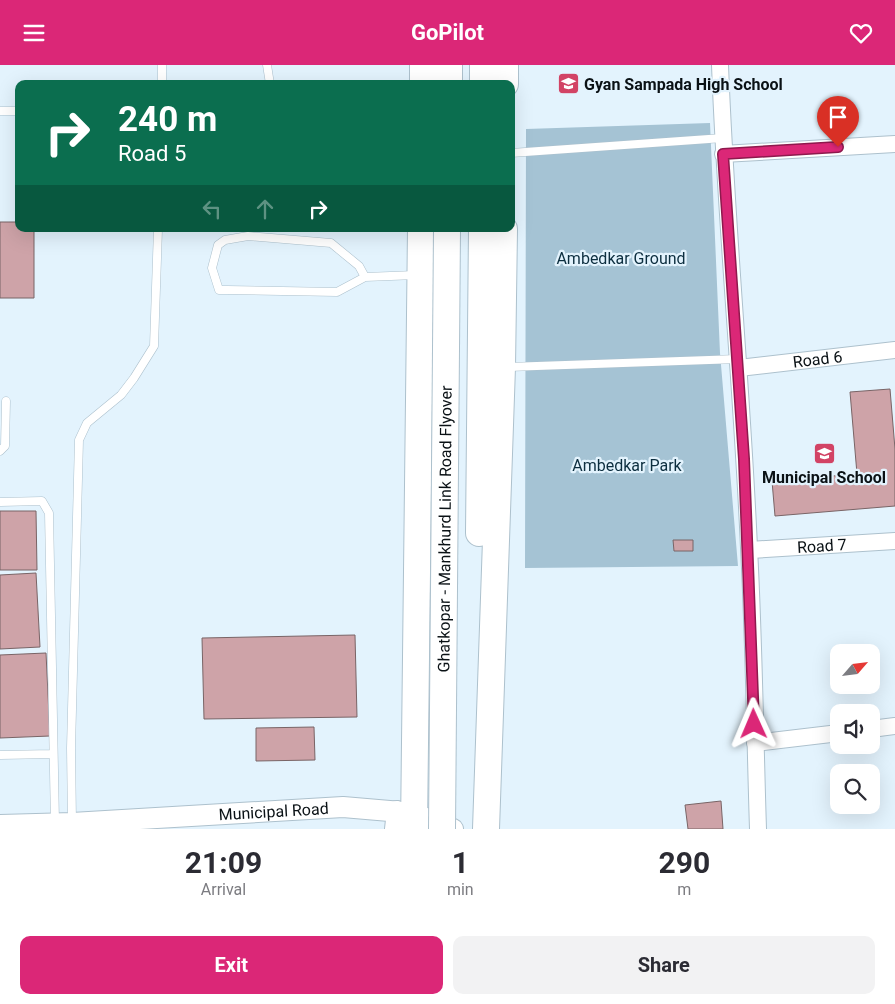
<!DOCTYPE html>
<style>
:root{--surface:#fff;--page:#f2f2f3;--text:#2b2b33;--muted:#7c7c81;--accent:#db2777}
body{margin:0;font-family:Roboto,sans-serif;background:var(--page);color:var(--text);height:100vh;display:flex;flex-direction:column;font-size:19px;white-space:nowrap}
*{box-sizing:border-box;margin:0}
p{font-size:16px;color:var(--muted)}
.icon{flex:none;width:28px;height:28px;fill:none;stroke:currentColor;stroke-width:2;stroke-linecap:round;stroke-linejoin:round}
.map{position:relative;height:764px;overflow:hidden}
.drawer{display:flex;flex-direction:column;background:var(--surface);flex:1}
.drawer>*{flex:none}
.banner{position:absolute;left:15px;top:15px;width:500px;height:152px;border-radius:10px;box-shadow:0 5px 20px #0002;background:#0b6e4f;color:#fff;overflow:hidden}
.needle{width:32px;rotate:62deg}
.fabs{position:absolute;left:830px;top:579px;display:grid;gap:10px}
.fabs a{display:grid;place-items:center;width:50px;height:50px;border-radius:10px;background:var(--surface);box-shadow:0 5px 20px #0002;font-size:25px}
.pin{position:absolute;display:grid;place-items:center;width:42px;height:42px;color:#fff;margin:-51px -21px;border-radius:50% 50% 50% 0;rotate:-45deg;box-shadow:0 0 5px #0007}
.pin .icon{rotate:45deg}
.me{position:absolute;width:55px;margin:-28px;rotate:359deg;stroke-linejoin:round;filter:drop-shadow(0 0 4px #0008)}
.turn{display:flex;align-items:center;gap:18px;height:105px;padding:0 20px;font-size:22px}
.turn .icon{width:65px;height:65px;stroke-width:2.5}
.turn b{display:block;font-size:35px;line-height:42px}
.lanes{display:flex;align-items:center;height:48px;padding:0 20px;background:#0003;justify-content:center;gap:25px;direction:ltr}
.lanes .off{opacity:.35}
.eta{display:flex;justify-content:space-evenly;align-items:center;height:85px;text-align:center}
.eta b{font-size:30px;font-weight:700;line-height:35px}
.cta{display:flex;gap:10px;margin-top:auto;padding:10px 20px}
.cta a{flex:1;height:58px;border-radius:10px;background:var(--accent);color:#fff;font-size:20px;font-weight:700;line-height:58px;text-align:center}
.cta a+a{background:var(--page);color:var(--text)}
header{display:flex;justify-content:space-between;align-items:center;height:65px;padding:0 20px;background:var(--accent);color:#fff;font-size:22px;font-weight:700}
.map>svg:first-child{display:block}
.green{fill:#a5c3d4}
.building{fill:#cea3a8;stroke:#796466}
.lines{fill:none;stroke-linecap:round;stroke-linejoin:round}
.service-casing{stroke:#adc1cd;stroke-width:9}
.minor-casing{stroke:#adc1cd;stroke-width:18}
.tertiary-casing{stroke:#adc1cd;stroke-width:22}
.trunk-casing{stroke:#adc1cd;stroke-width:28}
.service{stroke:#fff;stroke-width:8}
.minor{stroke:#fff;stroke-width:16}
.tertiary{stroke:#fff;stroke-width:20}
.trunk{stroke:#fff;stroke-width:26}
.trunk-bridge-casing{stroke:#adc1cd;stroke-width:28;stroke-linecap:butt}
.trunk-bridge{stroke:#fff;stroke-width:26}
.route-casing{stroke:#8e194d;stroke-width:12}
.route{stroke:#db2777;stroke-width:9}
.labels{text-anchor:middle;stroke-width:4.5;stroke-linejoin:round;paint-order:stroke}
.poi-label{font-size:16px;font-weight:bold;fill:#0a1115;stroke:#e3f3fd;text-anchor:start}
.park-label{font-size:16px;fill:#0c2e3f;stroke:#e3f3fd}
.street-label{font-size:16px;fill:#0a1115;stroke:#e3f3fd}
</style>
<header><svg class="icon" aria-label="menu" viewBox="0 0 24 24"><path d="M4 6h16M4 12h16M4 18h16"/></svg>GoPilot<svg class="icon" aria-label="heart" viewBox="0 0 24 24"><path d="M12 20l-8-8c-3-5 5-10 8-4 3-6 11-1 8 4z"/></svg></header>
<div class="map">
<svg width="895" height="764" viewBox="0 0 895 764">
<rect width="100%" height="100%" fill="#e3f3fd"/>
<path class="green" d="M 710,58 L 720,288 L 738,501 L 525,503 L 526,64 Z"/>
<path class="building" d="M 0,157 L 19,157 L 19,164 L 34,164 L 34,233 L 0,233 Z
M 890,324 L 895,384 L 895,441 L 775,451 L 772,416 L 857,409 L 850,327 Z
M 0,446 L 36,446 L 37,505 L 0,505 Z
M 673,475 L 693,475 L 693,486 L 674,486 Z
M 36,508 L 40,582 L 0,584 L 0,510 Z
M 355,570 L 357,652 L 204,654 L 202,573 Z
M 46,588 L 50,671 L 0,673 L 0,590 Z
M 314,662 L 315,695 L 256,696 L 256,663 Z
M 721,736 L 723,764 L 688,764 L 685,740 Z"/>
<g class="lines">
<defs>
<path id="service" d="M 267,0 L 270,19
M 162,19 L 162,0
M 0,46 L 19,46
M 511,88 L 723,73
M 365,212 L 359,201 L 331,178 L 248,171 L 225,175 L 218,180 L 212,203 L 219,225 L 227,225 L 337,227 L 365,212 L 416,210
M 507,302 L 738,294
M 0,386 L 5,381 L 6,336
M 0,437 L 42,436 L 49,448 L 55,758
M 0,690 L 53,689
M 72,758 L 71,683 L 79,375 L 87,358 L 121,330 L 134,313 L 154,281 L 158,164"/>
<g id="minor">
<path d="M 720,0 C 726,161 742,322 749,483 C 754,577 755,671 758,764"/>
<path d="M 723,89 L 895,79"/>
<path id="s1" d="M 739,303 L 895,285"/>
<path id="s2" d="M 750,485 L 895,476"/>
<path d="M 871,664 L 895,661"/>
<path d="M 755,678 L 839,668"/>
</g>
<g id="tertiary">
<path id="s3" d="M 0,760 L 72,758 L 343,742 L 413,748 L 453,764"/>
<path d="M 395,764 L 397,746"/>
</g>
<path id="trunk" d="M 423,19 L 423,0
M 449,19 L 449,0
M 483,19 L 483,0
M 505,19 L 505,0
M 479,468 L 482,164
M 414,764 L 421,164
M 486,764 L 502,302 L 504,164"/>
</defs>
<use href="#service" class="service-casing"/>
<use href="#minor" class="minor-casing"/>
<use href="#tertiary" class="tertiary-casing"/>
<use href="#trunk" class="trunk-casing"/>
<use href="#service" class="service"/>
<use href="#minor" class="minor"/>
<use href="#tertiary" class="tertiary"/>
<use href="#trunk" class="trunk"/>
<defs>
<g id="trunk-bridge">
<path id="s4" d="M 442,764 L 447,164"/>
</g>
</defs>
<use href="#trunk-bridge" class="trunk-bridge-casing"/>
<use href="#trunk-bridge" class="trunk-bridge"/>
</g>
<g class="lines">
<defs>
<path id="route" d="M 754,659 L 744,394 L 723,89 L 838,82"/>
</defs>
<use href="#route" class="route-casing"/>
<use href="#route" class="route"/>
</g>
<defs>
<symbol id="school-square" viewBox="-11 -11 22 22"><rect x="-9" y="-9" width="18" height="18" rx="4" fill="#d24365" stroke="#e3f3fd"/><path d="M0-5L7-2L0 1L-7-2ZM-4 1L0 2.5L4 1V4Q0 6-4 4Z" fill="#fff"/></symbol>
</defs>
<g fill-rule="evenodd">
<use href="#school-square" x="556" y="6" width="25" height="25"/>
<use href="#school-square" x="812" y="376" width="25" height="25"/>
</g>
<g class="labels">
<g class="poi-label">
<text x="584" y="25">Gyan Sampada High School</text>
<text x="824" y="418" text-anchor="middle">Municipal School</text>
</g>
<g class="park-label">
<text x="621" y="199">Ambedkar Ground</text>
<text x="627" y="406">Ambedkar Park</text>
</g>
<g class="street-label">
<text dy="6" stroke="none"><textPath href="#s1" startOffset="79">Road 6</textPath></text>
<text dy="6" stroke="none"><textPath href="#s4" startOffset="300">Ghatkopar - Mankhurd Link Road Flyover</textPath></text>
<text dy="6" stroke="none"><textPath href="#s2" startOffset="72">Road 7</textPath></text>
<text dy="6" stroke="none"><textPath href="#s3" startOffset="274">Municipal Road</textPath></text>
</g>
</g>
</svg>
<div class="fabs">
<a><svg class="needle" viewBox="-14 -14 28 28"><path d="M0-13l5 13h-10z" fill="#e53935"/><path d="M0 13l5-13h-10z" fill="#7c7c81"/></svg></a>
<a><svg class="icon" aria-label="sound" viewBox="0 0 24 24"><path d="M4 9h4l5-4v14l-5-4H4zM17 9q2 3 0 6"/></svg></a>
<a><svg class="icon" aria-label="search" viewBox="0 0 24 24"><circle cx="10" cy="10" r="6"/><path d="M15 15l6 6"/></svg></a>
</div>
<div class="pin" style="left:838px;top:82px;background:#d93025"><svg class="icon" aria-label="arrive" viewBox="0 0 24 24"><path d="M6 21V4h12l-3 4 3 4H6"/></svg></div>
<svg class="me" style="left:754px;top:659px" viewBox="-20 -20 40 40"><path d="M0-17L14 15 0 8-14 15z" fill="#db2777" stroke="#fff" stroke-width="4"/></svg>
<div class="banner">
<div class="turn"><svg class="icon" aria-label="right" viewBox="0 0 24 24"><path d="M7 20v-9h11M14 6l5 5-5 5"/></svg><div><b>240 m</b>Road 5</div></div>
<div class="lanes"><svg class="icon off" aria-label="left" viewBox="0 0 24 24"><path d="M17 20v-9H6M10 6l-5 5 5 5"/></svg><svg class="icon off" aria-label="ahead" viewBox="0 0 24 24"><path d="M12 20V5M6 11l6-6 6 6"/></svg><svg class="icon" aria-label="right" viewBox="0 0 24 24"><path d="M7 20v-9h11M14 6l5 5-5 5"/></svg></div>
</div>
</div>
<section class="drawer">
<div class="eta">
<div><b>21:09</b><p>Arrival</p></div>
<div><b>1</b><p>min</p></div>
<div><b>290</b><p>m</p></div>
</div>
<div class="cta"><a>Exit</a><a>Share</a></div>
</section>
